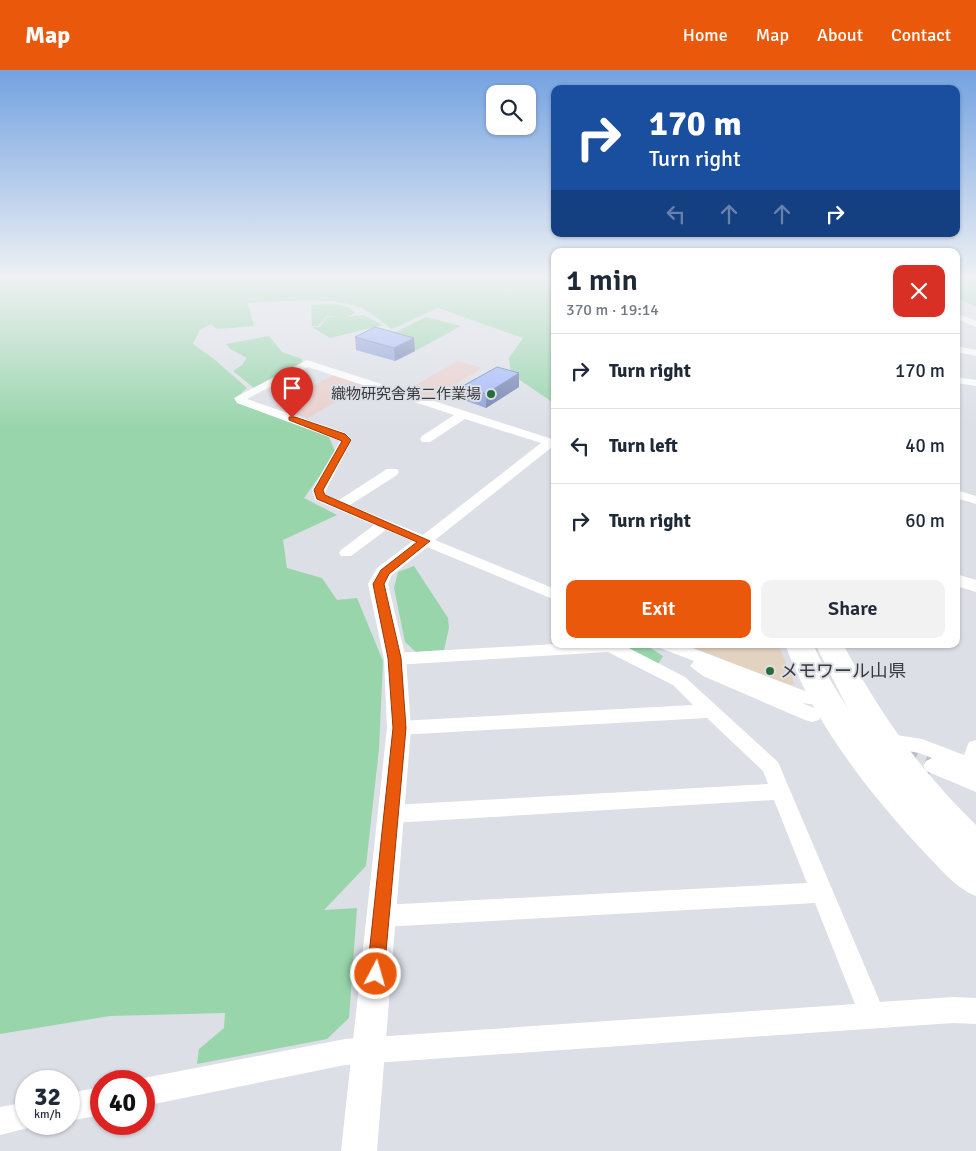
<!DOCTYPE html>
<meta charset="utf-8">
<style>
:root{--surface:#fff;--page:#f2f2f3;--text:#1f2937;--muted:#747a83;--line:#e0e1e3;--accent:#ea580c}
body{margin:0;font-family:Signika,"Noto Sans JP",sans-serif;background:var(--page);color:var(--text);height:100vh;display:flex;flex-direction:column;font-size:19px;white-space:nowrap}
*{box-sizing:border-box;margin:0}
p{font-size:16px;color:var(--muted)}
.icon{flex:none;width:28px;height:28px;fill:none;stroke:currentColor;stroke-width:2;stroke-linecap:round;stroke-linejoin:round}
.map{position:relative;flex:1;overflow:hidden}
.drawer{position:absolute;left:551px;top:178px;width:409px;height:400px;display:flex;flex-direction:column;background:var(--surface);border-radius:10px;box-shadow:0 1px 4px #0004}
.drawer>*{flex:none}
.hud{position:absolute;left:551px;top:15px;width:409px;height:152px;border-radius:10px;box-shadow:0 1px 4px #0004;background:#1a4fa0;color:#fff;overflow:hidden}
.tools{position:absolute;left:486px;top:15px;display:grid;gap:10px}
.tools a{display:grid;place-items:center;width:50px;height:50px;border-radius:10px;background:var(--surface);box-shadow:0 1px 4px #0004;font-size:25px}
.speed{position:absolute;left:15px;top:1000px;display:flex;gap:10px;font-size:25px;font-weight:700;text-align:center}
.speed>*{display:grid;place-content:center;width:65px;height:65px;border-radius:50%;background:var(--surface);box-shadow:0 1px 4px #0004;line-height:1}
.speed small{font-size:12px;font-weight:400}
.speed .limit{border:8px solid #d22;background:#fff;color:#111}
.pin{position:absolute;display:grid;place-items:center;width:42px;height:42px;color:#fff;margin:-51px -21px;border-radius:50% 50% 50% 0;rotate:-45deg;box-shadow:0 0 5px #0007}
.pin .icon{rotate:45deg}
.me{position:absolute;width:55px;margin:-28px;rotate:6deg;stroke-linejoin:round;filter:drop-shadow(0 0 4px #0008)}
.turn{display:flex;align-items:center;gap:18px;height:105px;padding:0 15px;font-size:22px}
.turn .icon{width:65px;height:65px;stroke-width:2.5}
.turn b{display:block;font-size:35px;line-height:42px}
.lanes{display:flex;align-items:center;height:48px;padding:0 15px;background:#0003;justify-content:center;gap:25px;direction:ltr}
.lanes .off{opacity:.35}
.round{display:grid;place-items:center;flex:none;width:52px;height:52px;border-radius:10px;background:var(--page)}
.headline{display:flex;align-items:center;justify-content:space-between;height:85px;padding:0 15px}
h1{font-size:30px;font-weight:600;line-height:38px}
.button{display:flex;gap:10px;margin-top:auto;padding:10px 15px}
.button a{flex:1;height:58px;border-radius:10px;background:var(--accent);color:#fff;font-size:20px;font-weight:600;line-height:58px;text-align:center}
.button a+a{background:var(--page);color:var(--text)}
ul{padding:0;list-style:none}
li{display:flex;align-items:center;gap:15px;height:75px;padding:0 15px;border-top:1px solid var(--line)}
li div{flex:1}
li b{display:block;font-size:19px}
li em{font-style:normal}
header{display:flex;align-items:center;gap:30px;box-sizing:border-box;height:70px;padding:0 25px;background:var(--accent);color:#fff}
header strong{font-size:24px}
nav{display:flex;gap:28px;margin-inline-start:auto;font-size:18px}
.map>svg:first-child{display:block}
.commercial{fill:#e4d2c1}
.industrial{fill:#e9cecb}
.green{fill:#98d5ab}
.lines{fill:none;stroke-linecap:round;stroke-linejoin:round}
.minor-tunnel{stroke:#bbbec4;stroke-width:20;stroke-dasharray:20 10;stroke-linecap:butt}
.minor{fill:#fff;fill-rule:evenodd}
.tertiary{fill:#fff;fill-rule:evenodd}
.trunk{fill:#fff;fill-rule:evenodd}
.wall{fill:#8b9ed9}
.shaded-wall{fill:#7181b0}
.building{fill:#a2b8fc;stroke:#7181b0}
.route{fill:#ea580c;stroke:#983908}
.poi-dot{fill:#266d3a;stroke:#dcdfe6;stroke-width:2}
.labels{text-anchor:middle;stroke-width:4;stroke-linejoin:round;paint-order:stroke}
.far-poi-label{font-size:15px;fill:#393a3d;stroke:#dcdfe6;text-anchor:end}
.poi-label{font-size:18px;fill:#393a3d;stroke:#dcdfe6;text-anchor:start}
</style>
<header>
<strong>Map</strong>
<nav><a>Home</a><a>Map</a><a>About</a><a>Contact</a></nav>
</header>
<div class="map">
<svg width="976" height="1081" viewBox="0 0 976 1081">
<rect width="100%" height="100%" fill="#dcdfe6"/>
<path class="commercial" d="M 684,574 L 778,574 L 795,615 L 784,614 Z"/>
<path class="industrial" d="M 458,291 L 483,298 L 429,330 L 403,322 Z
M 335,304 L 367,315 L 307,348 L 274,336 Z"/>
<path class="green" d="M 0,206 L 555,206 L 555,334 L 511,304 L 509,288 L 523,268 L 438,238 L 392,259 C 381,251 369,240 356,236 C 322,226 283,232 248,233 L 254,256 L 217,259 L 211,254 L 200,260 L 193,274 L 214,289 L 247,318 L 237,327 L 328,365 L 336,383 L 304,428 L 337,445 L 283,470 L 287,498 L 322,508 L 337,530 L 357,528 L 383,591 L 379,679 L 366,796 L 324,840 L 357,838 L 349,948 L 327,969 L 197,994 L 199,979 L 224,958 L 225,943 L 110,946 L 0,964 Z
M 956,206 L 976,206 L 976,237 L 956,228 Z
M 311,235 C 326,235 344,231 355,243 L 346,247 L 363,245 L 383,255 L 330,268 L 312,257 L 320,257 L 327,247 L 339,246 L 327,246 L 318,256 L 312,256 Z
M 426,247 L 461,256 L 417,280 L 380,270 Z
M 269,266 L 282,282 L 302,289 L 302,293 L 254,318 L 233,301 L 242,295 L 247,288 L 230,279 L 226,274 Z
M 414,496 L 448,548 L 449,558 L 444,580 L 416,582 L 405,572 L 394,518 L 398,502 Z
M 619,574 L 644,574 L 663,586 L 658,594 Z"/>
<g class="lines">
<path class="minor-tunnel" d="M 897,681 L 933,696"/>
<path class="minor" d="M 956,243 L 976,251 L 976,257 L 956,249 Z
M 956,276 L 976,280 L 976,286 L 956,282 Z
M 307,290 L 555,370 L 555,378 L 552,377 L 435,470 L 555,519 L 555,530 L 386,460 L 351,486 L 341,486 L 339,483 L 341,480 L 374,455 L 315,430 L 312,420 L 340,371 L 237,333 L 234,328 ZM 308,297 L 454,345 L 422,366 L 420,369 L 422,372 L 430,372 L 465,349 L 541,373 L 423,465 L 350,435 L 397,405 L 399,402 L 397,399 L 387,399 L 339,430 L 326,425 L 326,420 L 352,370 L 346,363 L 247,329 Z
M 956,307 L 976,310 L 976,316 L 956,313 Z
M 956,420 L 976,426 L 976,434 L 956,428 Z
M 555,574 L 621,574 L 685,607 L 778,692 L 880,932 L 953,927 L 976,928 L 976,954 L 953,953 L 345,995 L 144,1036 L 144,1011 L 137,1011 L 144,1008 L 345,969 L 855,934 L 815,833 L 382,857 L 374,854 L 370,846 L 374,838 L 382,835 L 807,813 L 774,730 L 392,753 L 385,750 L 382,744 L 385,738 L 392,735 L 768,714 L 763,701 L 707,648 L 399,665 L 392,663 L 390,658 L 392,653 L 399,651 L 693,635 L 673,615 L 608,582 L 395,595 L 389,593 L 386,589 L 389,585 L 395,583 Z
M 658,574 L 682,574 L 805,621 L 831,624 L 834,629 L 831,634 L 825,636 L 802,633 L 819,640 L 821,645 L 819,650 L 812,652 L 805,650 L 703,606 L 690,596 L 694,591 L 660,578 Z
M 884,663 L 922,669 L 964,685 L 969,672 L 976,670 L 976,722 L 926,701 L 923,696 L 926,691 L 932,688 L 919,683 L 877,675 L 874,670 L 877,665 Z
M 101,1017 L 101,1045 L 69,1051 L 69,1023 Z
M 26,1032 L 26,1054 L 37,1054 L 36,1056 L 0,1065 L 0,1037 Z"/>
<path class="tertiary" d="M 424,466 L 430,467 L 433,471 L 430,475 L 392,505 L 388,514 L 406,589 L 411,658 L 377,1081 L 341,1081 L 387,658 L 384,589 L 368,514 L 377,498 L 418,467 Z
M 956,504 L 976,510 L 976,522 L 956,516 Z"/>
<path class="trunk" d="M 785,574 L 813,574 L 829,608 L 848,639 L 815,574 L 843,574 C 878,641 921,702 976,755 L 976,826 C 955,818 940,798 924,782 C 868,722 813,652 785,574 Z"/>
</g>
<path class="wall" d="M 355,267 L 415,281 L 395,291 L 356,280 Z
M 519,303 L 519,317 L 486,338 L 464,330 L 463,316 Z"/>
<path class="shaded-wall" d="M 414,268 L 415,281 L 395,291 L 394,278 Z
M 519,303 L 519,317 L 486,338 L 486,324 Z"/>
<path class="building" d="M 375,257 L 414,268 L 394,278 L 355,267 Z
M 497,297 L 519,303 L 486,324 L 463,316 Z"/>
<linearGradient id="sky" x2="0" y2="1"><stop stop-color="#73a2e1"/><stop offset="0.58" stop-color="#eff1f4"/><stop offset="1" stop-color="#eff1f4" stop-opacity="0"/></linearGradient>
<rect width="976" height="358" fill="url(#sky)"/>
<path class="route" d="M 289,347 L 295,347 L 345,364 L 351,370 L 323,420 L 325,425 L 430,471 L 389,504 L 384,514 L 401,588 L 406,658 L 384,904 L 382,909 L 376,912 L 370,909 L 367,904 L 393,658 L 388,588 L 373,514 L 381,500 L 417,472 L 317,429 L 314,420 L 342,371 L 289,350 Z"/>
<g class="poi-dot">
<circle cx="491" cy="324" r="5"/>
<circle cx="770" cy="601" r="5"/>
</g>
<g class="labels">
<g class="far-poi-label">
<text x="481" y="329">織物研究舎第二作業場</text>
</g>
<g class="poi-label">
<text x="780" y="607">メモワール山県</text>
</g>
</g>
</svg>
<div class="tools">
<a><svg class="icon" aria-label="search" viewBox="0 0 24 24"><circle cx="10" cy="10" r="6"/><path d="M15 15l6 6"/></svg></a>
</div>
<div class="speed"><div>32<small>km/h</small></div><div class="limit">40</div></div>
<div class="pin" style="left:292px;top:348px;background:#d93025"><svg class="icon" aria-label="arrive" viewBox="0 0 24 24"><path d="M6 21V4h12l-3 4 3 4H6"/></svg></div>
<svg class="me" style="left:376px;top:904px" viewBox="-20 -20 40 40"><circle r="17" fill="#ea580c" stroke="#fff" stroke-width="3"/><path d="M0-11L8 9 0 5-8 9z" fill="#fff"/></svg>
<div class="hud">
<div class="turn"><svg class="icon" aria-label="right" viewBox="0 0 24 24"><path d="M7 20v-9h11M14 6l5 5-5 5"/></svg><div><b>170 m</b>Turn right</div></div>
<div class="lanes"><svg class="icon off" aria-label="left" viewBox="0 0 24 24"><path d="M17 20v-9H6M10 6l-5 5 5 5"/></svg><svg class="icon off" aria-label="ahead" viewBox="0 0 24 24"><path d="M12 20V5M6 11l6-6 6 6"/></svg><svg class="icon off" aria-label="ahead" viewBox="0 0 24 24"><path d="M12 20V5M6 11l6-6 6 6"/></svg><svg class="icon" aria-label="right" viewBox="0 0 24 24"><path d="M7 20v-9h11M14 6l5 5-5 5"/></svg></div>
</div>
<section class="drawer">
<div class="headline"><div><h1>1 min</h1><p>370 m · 19:14</p></div><a class="round" style="background:#d93025;color:#fff"><svg class="icon" aria-label="close" viewBox="0 0 24 24"><path d="M6 6l12 12M18 6L6 18"/></svg></a></div>
<ul>
<li><svg class="icon" aria-label="right" viewBox="0 0 24 24"><path d="M7 20v-9h11M14 6l5 5-5 5"/></svg><div><b>Turn right</b></div><em>170 m</em></li>
<li><svg class="icon" aria-label="left" viewBox="0 0 24 24"><path d="M17 20v-9H6M10 6l-5 5 5 5"/></svg><div><b>Turn left</b></div><em>40 m</em></li>
<li><svg class="icon" aria-label="right" viewBox="0 0 24 24"><path d="M7 20v-9h11M14 6l5 5-5 5"/></svg><div><b>Turn right</b></div><em>60 m</em></li>
</ul>
<div class="button"><a>Exit</a><a>Share</a></div>
</section>
</div>
